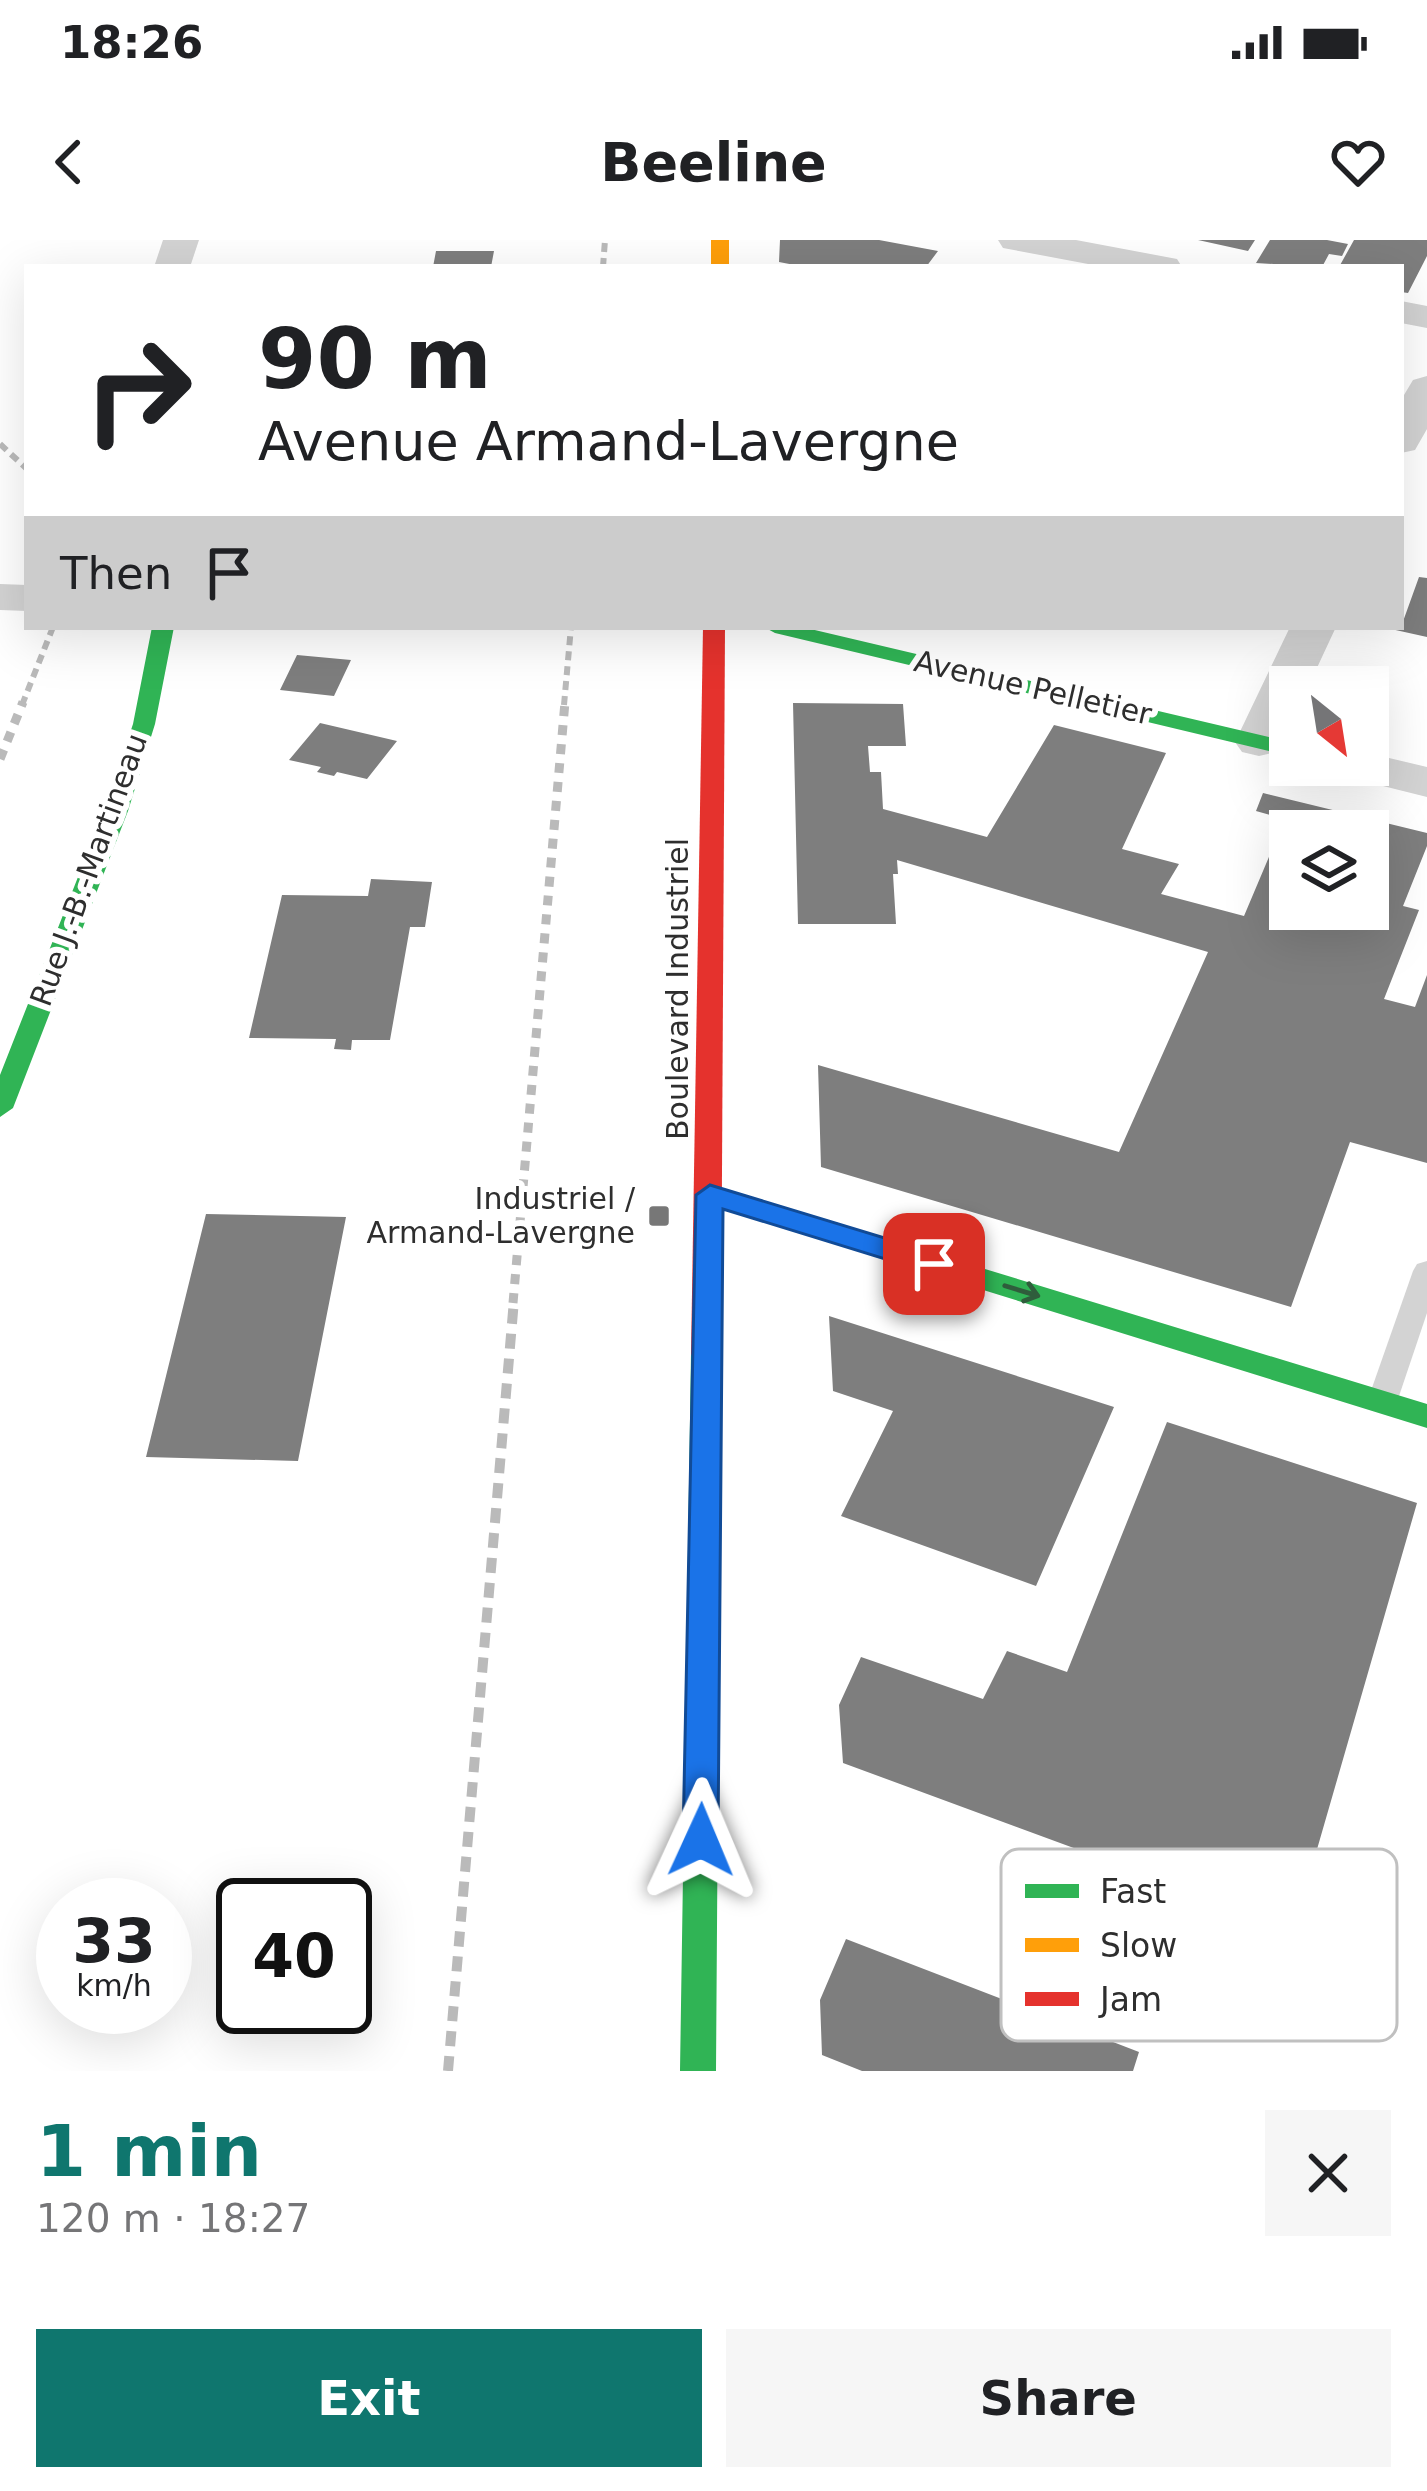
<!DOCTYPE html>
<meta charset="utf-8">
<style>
:root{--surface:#fff;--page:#f6f6f6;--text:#202124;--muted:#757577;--accent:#0f766e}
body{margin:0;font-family:"DejaVu Sans",sans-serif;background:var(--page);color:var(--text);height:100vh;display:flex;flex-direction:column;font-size:45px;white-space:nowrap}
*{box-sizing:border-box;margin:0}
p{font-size:39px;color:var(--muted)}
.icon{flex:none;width:66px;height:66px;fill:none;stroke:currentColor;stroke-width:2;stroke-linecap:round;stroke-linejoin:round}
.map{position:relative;height:1831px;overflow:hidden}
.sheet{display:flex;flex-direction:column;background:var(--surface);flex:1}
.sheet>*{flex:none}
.guide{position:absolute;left:24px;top:24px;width:1380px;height:366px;border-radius:0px;box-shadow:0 12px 48px #0002;background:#fff;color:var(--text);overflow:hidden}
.needle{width:78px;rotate:150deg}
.tools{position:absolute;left:1269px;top:426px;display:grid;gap:24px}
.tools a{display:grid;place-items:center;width:120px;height:120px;border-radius:0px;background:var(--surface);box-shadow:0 12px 48px #0002;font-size:60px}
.speed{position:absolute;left:36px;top:1638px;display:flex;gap:24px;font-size:60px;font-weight:700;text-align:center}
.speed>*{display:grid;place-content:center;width:156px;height:156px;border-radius:50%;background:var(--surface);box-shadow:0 12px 48px #0002;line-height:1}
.speed small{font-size:30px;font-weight:400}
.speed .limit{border:6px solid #111;border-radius:18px;background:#fff;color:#111}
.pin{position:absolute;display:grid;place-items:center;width:102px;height:102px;color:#fff;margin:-51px;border-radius:24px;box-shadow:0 6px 18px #0006}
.me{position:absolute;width:132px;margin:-66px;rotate:1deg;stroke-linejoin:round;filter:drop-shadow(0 0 9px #0008)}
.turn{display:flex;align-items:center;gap:42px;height:252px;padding:0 36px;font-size:54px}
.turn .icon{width:156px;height:156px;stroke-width:2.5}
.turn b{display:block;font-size:84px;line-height:102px}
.then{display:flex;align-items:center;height:114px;padding:0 36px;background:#0003;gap:24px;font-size:45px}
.round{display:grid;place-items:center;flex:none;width:126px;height:126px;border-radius:0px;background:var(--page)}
.overview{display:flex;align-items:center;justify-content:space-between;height:204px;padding:0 36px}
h1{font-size:72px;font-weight:600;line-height:90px;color:var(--accent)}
.button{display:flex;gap:24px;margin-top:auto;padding:24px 36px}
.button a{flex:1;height:138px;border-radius:0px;background:var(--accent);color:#fff;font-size:48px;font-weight:600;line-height:138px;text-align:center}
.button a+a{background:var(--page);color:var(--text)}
.status{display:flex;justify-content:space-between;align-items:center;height:84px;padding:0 60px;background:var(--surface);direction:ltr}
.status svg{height:33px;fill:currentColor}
header{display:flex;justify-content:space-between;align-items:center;height:156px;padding:0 36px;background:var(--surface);font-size:54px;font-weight:600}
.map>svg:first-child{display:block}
.building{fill:#7e7e7e;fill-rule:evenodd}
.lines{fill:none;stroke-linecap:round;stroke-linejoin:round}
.lane{fill:#d3d3d3;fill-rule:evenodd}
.street{fill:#d3d3d3;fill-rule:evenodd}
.fast{fill:#30b455;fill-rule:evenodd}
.slow{fill:#ff9f0a;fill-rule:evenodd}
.jam{fill:#e5322d;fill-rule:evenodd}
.rail-far2{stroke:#bababa;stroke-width:6;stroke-dasharray:9 6;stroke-linecap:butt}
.rail-far1{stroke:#bababa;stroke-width:9;stroke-dasharray:10 9;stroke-linecap:butt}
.rail{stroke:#bababa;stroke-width:10;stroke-dasharray:15 10;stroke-linecap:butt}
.oneway{stroke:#2f5d3c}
.route{fill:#1a73e8;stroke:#114b97;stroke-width:3}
.poi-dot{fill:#777;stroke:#fff;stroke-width:4.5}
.labels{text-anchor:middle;stroke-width:12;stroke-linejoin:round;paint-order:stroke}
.street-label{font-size:30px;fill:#2e2e2e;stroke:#fff}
.poi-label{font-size:30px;fill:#2e2e2e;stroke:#fff;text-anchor:end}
.key{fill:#fff;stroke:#c0c0c0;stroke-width:3}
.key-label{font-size:33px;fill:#2e2e2e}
</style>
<div class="status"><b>18:26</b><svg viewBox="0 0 49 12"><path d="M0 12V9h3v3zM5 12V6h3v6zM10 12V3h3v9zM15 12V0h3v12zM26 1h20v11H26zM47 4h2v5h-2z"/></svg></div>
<header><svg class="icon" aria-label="back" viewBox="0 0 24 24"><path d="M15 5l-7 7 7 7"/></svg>Beeline<svg class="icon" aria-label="heart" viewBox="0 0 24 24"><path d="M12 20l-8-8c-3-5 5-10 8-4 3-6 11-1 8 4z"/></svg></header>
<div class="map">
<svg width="1427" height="1831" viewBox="0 0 1427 1831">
<rect width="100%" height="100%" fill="#fff"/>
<path class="building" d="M 780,0 L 879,0 L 938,11 L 926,27 L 805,27 L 779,22 Z
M 1198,0 L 1255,0 L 1248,11 Z
M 1270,0 L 1327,0 L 1348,4 L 1342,16 L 1329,14 L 1322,27 L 1256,23 Z
M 1354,0 L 1427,0 L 1427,16 L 1408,53 L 1401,52 L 1401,27 L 1339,27 Z
M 436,11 L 494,11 L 491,27 L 433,27 Z
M 1419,337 L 1427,338 L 1427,397 L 1391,389 L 1401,387 Z
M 297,415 L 351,420 L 334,456 L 280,450 Z
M 793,463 L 903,464 L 906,506 L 868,506 L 870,532 L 881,532 L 883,569 L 987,597 L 1054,485 L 1166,513 L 1122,609 L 1179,624 L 1161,654 L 1244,676 L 1285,579 L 1256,571 L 1263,553 L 1427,593 L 1427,606 L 1403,666 L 1419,670 L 1384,759 L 1415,767 L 1427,735 L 1427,923 L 1350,902 L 1291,1067 L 821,927 L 818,825 L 1119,912 L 1208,712 L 897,620 L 898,634 L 893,634 L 896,684 L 798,684 ZM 1290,591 L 1368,591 L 1368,669 L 1290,669 Z
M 320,483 L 397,501 L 367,539 L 337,532 L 334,536 L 317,532 L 321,527 L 289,520 Z
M 371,639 L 432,642 L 425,687 L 410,687 L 390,800 L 352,800 L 351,810 L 334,809 L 336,799 L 249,798 L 282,655 L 368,656 Z
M 206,974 L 346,977 L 298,1221 L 146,1217 Z
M 829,1076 L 1114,1167 L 1036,1346 L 841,1276 L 893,1171 L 833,1151 Z
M 1167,1182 L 1417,1263 L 1294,1689 L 843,1523 L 839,1465 L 861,1417 L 983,1459 L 1007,1411 L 1067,1432 Z
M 846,1699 L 1139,1812 L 1133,1831 L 862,1831 L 822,1815 L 820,1760 Z"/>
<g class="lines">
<path class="lane" d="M 1427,1021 L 1427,1073 L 1397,1162 L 1392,1170 L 1372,1170 L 1367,1162 L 1413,1031 L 1417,1024 Z"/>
<path class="street" d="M 163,0 L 199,0 L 190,27 L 154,27 Z
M 998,0 L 1076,0 L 1177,19 L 1182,27 L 1104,27 L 1003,8 Z
M 1401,61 L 1427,66 L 1427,88 L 1401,83 Z
M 1427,136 L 1427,189 L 1415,210 L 1401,213 L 1401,160 L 1413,140 Z
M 0,344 L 27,345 L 27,371 L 0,370 Z
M 1290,387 L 1336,387 L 1308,447 L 1290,447 L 1290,486 L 1276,512 L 1259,516 L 1242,512 L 1235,502 Z
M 1368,513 L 1427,527 L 1427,557 L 1339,535 L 1332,525 L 1368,525 Z"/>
<path class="fast" d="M 152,387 L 174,387 L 155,484 L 128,571 L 13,868 L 0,877 L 0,835 L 104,571 L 133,484 Z
M 764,387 L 802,387 L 1290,502 L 1290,516 L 775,393 Z
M 710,945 L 1427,1164 L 1427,1188 L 700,962 L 696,955 Z
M 706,1103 L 716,1106 L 721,1114 L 716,1831 L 680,1831 L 691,1114 L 696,1106 Z"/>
<path class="slow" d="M 711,0 L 729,0 L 729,27 L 711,27 Z"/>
<path class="jam" d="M 703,387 L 725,387 L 721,1114 L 716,1122 L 696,1122 L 691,1114 Z"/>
<path class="rail-far2" d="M 603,27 L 605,0
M 0,204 L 27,229
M 22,465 L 53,387
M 564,465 L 571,387"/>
<path class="rail-far1" d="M 0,519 L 23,462
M 513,1063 L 565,462"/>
<path class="rail" d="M 448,1831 L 514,1060"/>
</g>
<defs><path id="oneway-shaft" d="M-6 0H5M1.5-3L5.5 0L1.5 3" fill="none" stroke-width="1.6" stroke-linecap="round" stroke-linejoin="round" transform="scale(3)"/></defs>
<use class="oneway" href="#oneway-shaft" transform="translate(1022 1051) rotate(17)"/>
<path class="route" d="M 710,945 L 944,1016 L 948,1024 L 934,1034 L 723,969 L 718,1600 L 713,1612 L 701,1616 L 689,1612 L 683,1600 L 696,955 Z"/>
<rect class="poi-dot" x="647" y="964" width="24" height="24" rx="6"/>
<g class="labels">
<g class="street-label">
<text transform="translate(1033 448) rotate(13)" y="10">Avenue Pelletier</text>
<text transform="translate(89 630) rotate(-70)" y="10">Rue J.-B.-Martineau</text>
<text transform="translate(678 749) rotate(-90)" y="10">Boulevard Industriel</text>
</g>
<g class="poi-label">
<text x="635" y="969">Industriel /<tspan x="635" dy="34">Armand-Lavergne</tspan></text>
</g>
</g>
<rect x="1001" y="1609" width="396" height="192" rx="18" class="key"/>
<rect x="1025" y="1644" width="54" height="14" fill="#30b455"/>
<rect x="1025" y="1698" width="54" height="14" fill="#ff9f0a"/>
<rect x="1025" y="1752" width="54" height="14" fill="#e5322d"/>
<g class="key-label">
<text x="1100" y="1663">Fast</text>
<text x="1100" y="1717">Slow</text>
<text x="1100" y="1771">Jam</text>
</g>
</svg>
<div class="tools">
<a><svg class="needle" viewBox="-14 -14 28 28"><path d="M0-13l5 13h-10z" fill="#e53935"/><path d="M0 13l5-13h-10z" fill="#757577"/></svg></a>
<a><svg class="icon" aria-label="layers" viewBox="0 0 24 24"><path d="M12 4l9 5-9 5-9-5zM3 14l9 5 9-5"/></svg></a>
</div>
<div class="speed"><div>33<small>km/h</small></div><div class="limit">40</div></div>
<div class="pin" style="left:934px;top:1024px;background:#d93025"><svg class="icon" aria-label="arrive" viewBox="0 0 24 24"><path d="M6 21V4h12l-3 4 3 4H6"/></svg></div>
<svg class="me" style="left:701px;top:1600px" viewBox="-20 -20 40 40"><path d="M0-17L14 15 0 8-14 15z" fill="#1a73e8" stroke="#fff" stroke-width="4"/></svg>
<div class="guide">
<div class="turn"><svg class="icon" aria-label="right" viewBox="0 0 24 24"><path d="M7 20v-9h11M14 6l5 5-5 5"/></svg><div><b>90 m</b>Avenue Armand-Lavergne</div></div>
<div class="then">Then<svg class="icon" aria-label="arrive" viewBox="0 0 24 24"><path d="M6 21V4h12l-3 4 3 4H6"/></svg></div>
</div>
</div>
<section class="sheet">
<div class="overview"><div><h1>1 min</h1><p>120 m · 18:27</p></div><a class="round"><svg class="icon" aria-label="close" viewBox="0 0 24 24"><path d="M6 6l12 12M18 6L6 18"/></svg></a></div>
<div class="button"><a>Exit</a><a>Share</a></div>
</section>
